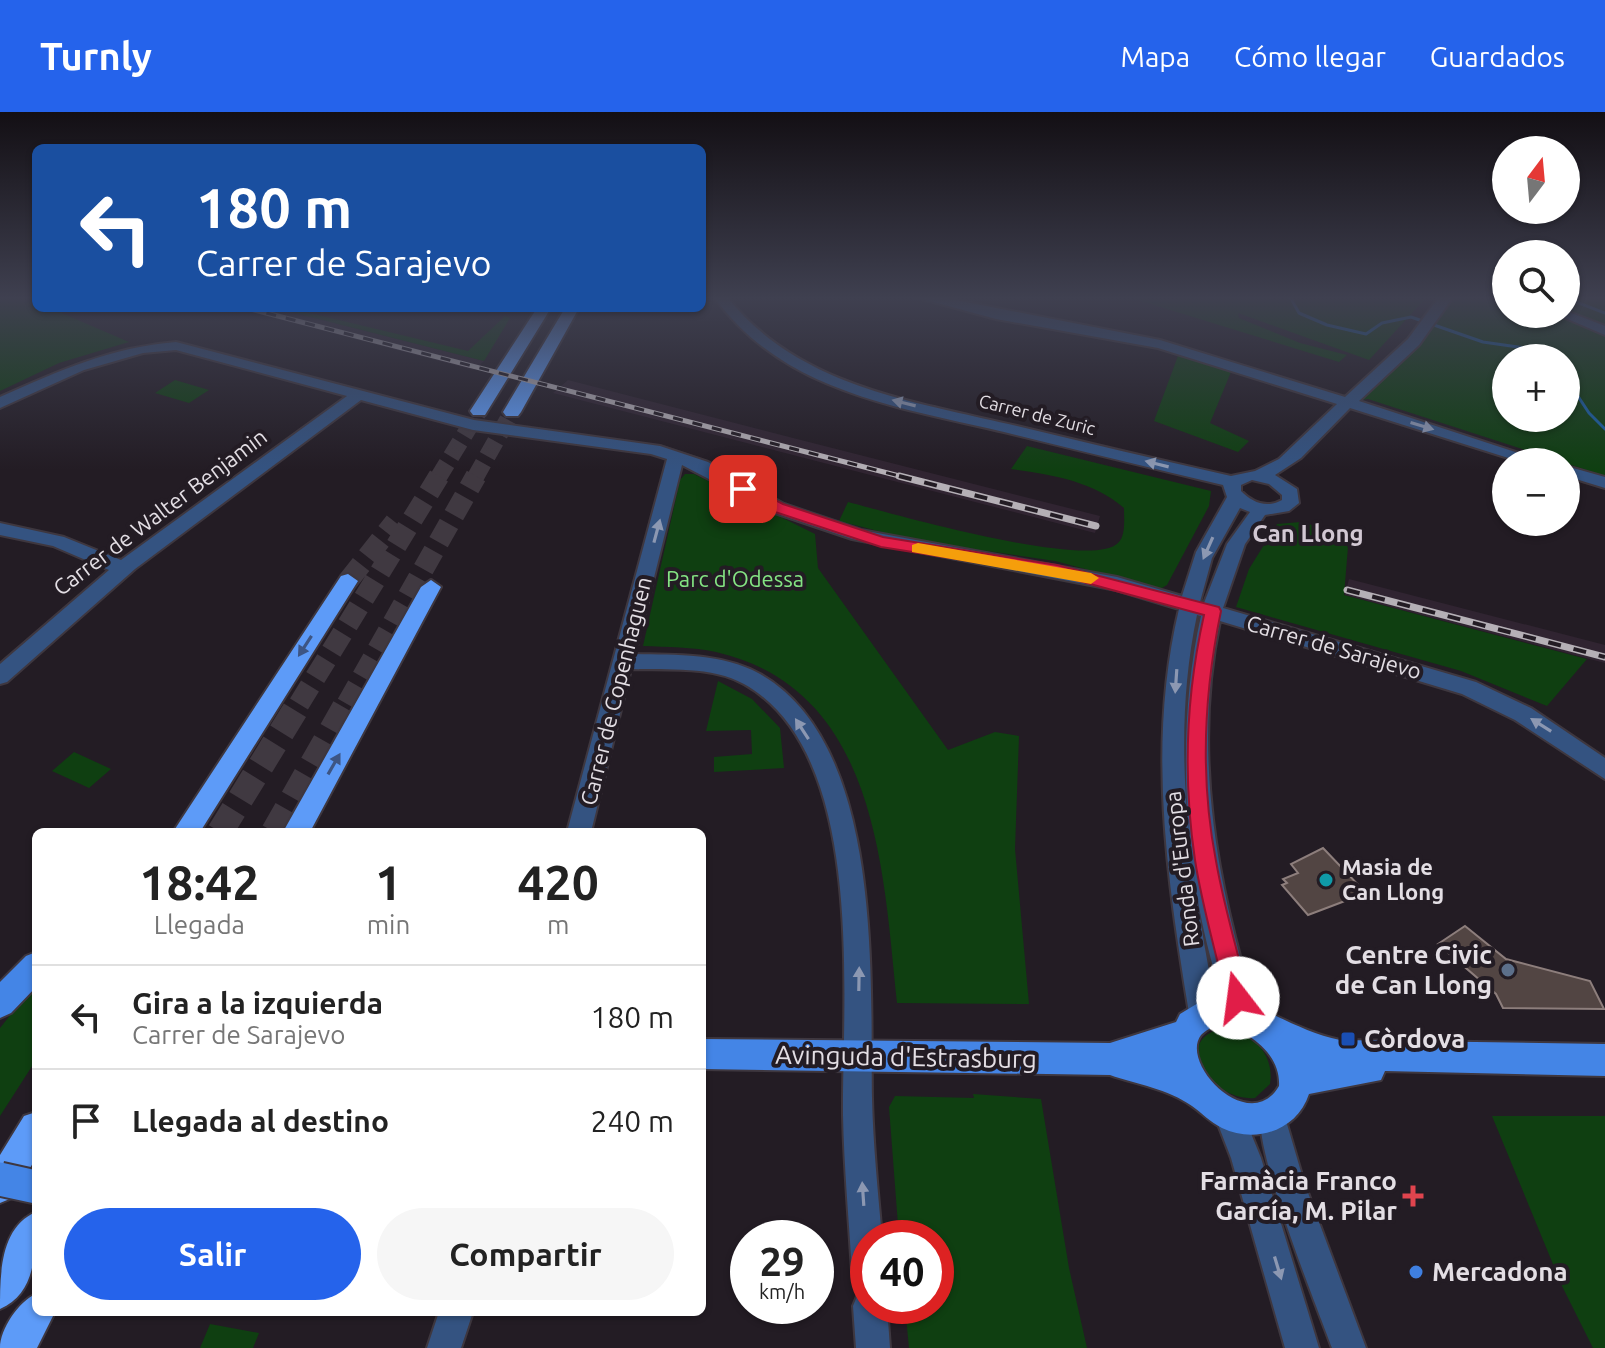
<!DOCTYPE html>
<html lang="es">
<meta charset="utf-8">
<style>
:root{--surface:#fff;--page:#f6f6f6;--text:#222;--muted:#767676;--line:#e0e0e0;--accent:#2563eb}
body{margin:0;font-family:Ubuntu,sans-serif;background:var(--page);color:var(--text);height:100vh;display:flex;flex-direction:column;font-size:30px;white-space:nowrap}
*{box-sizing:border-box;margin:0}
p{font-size:26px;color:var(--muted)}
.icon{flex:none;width:44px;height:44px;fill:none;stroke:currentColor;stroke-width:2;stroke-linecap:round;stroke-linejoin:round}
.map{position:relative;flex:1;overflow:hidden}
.drawer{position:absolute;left:32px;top:716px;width:674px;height:488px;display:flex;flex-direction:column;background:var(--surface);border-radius:12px;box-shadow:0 2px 6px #0004}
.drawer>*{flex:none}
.hud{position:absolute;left:32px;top:32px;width:674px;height:168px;border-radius:12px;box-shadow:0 2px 6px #0004;background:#1a4fa0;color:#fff;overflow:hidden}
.needle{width:52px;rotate:16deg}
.tools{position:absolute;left:1492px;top:24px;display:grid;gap:16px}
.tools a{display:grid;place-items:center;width:88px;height:88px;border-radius:50%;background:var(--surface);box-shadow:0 2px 6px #0004;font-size:40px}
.speed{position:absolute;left:730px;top:1108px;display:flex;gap:16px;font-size:40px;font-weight:700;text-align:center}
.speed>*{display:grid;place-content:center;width:104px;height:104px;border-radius:50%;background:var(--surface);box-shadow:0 2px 6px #0004;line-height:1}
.speed small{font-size:20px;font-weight:400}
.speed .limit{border:12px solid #d22;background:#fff;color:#111}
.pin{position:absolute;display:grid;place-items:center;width:68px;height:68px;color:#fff;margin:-34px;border-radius:16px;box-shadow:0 4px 12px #0006}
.me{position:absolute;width:88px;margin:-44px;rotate:345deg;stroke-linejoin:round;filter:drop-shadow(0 0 6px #0008)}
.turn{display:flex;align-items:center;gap:28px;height:168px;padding:0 32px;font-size:36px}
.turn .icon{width:104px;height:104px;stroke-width:2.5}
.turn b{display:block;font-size:56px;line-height:68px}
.eta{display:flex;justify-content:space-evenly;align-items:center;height:136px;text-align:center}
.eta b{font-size:48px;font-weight:700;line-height:56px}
.action{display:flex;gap:16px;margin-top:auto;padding:16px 32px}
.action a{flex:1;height:92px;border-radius:48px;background:var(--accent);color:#fff;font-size:32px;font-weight:700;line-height:92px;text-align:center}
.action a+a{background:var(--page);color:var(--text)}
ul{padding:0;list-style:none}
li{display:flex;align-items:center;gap:24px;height:104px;padding:0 32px;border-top:2px solid var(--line)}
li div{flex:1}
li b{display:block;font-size:30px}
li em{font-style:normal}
header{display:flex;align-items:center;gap:48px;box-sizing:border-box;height:112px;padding:0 40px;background:var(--accent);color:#fff}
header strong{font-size:38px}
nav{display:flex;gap:44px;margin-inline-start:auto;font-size:28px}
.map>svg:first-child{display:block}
.built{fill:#302431}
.green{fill:#0f3f11;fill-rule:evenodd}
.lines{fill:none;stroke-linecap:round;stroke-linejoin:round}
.stream{stroke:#1861a6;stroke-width:3}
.building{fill:#524543;stroke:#8d7e7c;stroke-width:2}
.highway-tunnel-far2{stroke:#403941;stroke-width:17;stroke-dasharray:17 8;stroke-linecap:butt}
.highway-tunnel-far1{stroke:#403941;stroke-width:21;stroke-dasharray:21 10;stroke-linecap:butt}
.highway-tunnel{stroke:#403941;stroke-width:26;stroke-dasharray:26 13;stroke-linecap:butt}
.minor-casing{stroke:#3e373f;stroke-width:4}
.major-casing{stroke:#3e373f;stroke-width:4}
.highway-casing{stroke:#3e373f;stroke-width:4}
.minor{fill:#345381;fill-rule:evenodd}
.major{fill:#4485e6;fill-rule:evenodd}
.highway{fill:#5d9bf8;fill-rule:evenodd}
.rail-far1-casing{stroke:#b5b0b6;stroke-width:5}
.rail-casing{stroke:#b5b0b6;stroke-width:7}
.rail-far1{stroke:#231c24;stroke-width:3;stroke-dasharray:10;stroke-linecap:butt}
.rail{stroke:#231c24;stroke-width:4;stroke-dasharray:13;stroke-linecap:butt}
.major-bridge-casing{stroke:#3e373f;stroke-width:37;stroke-linecap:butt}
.major-bridge{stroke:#4485e6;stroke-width:33}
.oneway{fill:#8c98b2}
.oneway2{fill:#3d5583}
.route{fill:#e11d48;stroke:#92132f;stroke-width:2}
.slow{fill:#f59e0b}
.culture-dot{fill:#0f9aa8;stroke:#231c24;stroke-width:3}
.service-dot{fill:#5c6f8a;stroke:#231c24;stroke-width:3}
.transit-dot{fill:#1a4fb4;stroke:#231c24;stroke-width:3}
.health-dot{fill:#e0444e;stroke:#231c24;stroke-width:3}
.shop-dot{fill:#3f7fe0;stroke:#231c24;stroke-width:3}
.labels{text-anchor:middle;stroke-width:8;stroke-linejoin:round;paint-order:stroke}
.far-street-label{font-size:18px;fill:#e3dee4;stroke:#231c24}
.street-label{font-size:22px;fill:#e3dee4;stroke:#231c24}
.park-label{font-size:22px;fill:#84e483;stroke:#231c24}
.poi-label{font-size:22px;font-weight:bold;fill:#e3dee4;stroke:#231c24;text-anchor:start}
.neighbourhood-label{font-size:24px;font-weight:bold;fill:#d2c8d3;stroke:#231c24}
.near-poi-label{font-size:26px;font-weight:bold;fill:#e3dee4;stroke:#231c24;text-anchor:end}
.near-street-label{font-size:26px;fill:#e3dee4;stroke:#231c24}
</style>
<header>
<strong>Turnly</strong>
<nav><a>Mapa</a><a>Cómo llegar</a><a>Guardados</a></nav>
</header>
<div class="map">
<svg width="1605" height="1236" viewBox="0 0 1605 1236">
<rect width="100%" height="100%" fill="#231c24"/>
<path class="built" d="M 236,196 L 275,196 L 484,249 L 474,258 Z
M 568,268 L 797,327 L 1100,404 L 1095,421 L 553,281 Z
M 1349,467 L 1605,533 L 1605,551 L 1345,483 Z"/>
<path class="green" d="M 0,185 L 26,185 L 36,190 L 36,196 L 50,196 L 129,230 L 59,251 L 0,279 Z
M 1128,185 L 1175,188 L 1180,187 L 1176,185 L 1424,188 L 1369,248 L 1238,201 L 1239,206 L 1300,231 L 1347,243 L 1339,250 Z
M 1445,185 L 1506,188 L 1506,202 L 1563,202 L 1605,220 L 1605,364 L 1368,287 L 1347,290 ZM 1506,246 L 1566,246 L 1566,306 L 1506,306 Z
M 1566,185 L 1605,185 L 1605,216 L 1566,200 Z
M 275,196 L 289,196 L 468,239 L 505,204 L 510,206 L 484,249 Z
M 1179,241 L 1233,255 L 1210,311 L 1249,329 L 1238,340 L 1154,309 Z
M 175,268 L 209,278 L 189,291 L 155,281 Z
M 1027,334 L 1211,379 L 1209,394 L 1167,473 L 1160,477 L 1055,449 L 913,428 L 839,409 L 848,390 C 890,401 1091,459 1118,431 C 1126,424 1124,406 1124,396 C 1094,369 1049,362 1011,357 Z
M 685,362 L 694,362 L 815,422 L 818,456 L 948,638 L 995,620 L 1019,624 L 1015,737 L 1029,892 L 897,891 C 883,758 878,577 716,540 C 692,535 668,535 643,534 L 680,368 Z
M 1301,410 L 1349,423 L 1344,483 L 1587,547 L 1547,594 L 1461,559 L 1236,495 L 1249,457 L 1277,412 Z
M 718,569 L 752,587 L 780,616 L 784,656 L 714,660 L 714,645 L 752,642 L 751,618 L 706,619 Z
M 74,640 L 111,657 L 89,676 L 52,659 Z
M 36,871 L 36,948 L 0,1004 L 0,916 Z
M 1224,916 C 1252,920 1275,942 1270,972 L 1255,986 C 1211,990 1169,927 1224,916 Z
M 973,982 L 1041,987 L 1069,1156 L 1087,1236 L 909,1236 L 905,1194 L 936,1194 L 936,1126 L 899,1126 L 889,995 L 895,984 L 974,986 Z
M 1492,1004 L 1605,1004 L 1605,1236 L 1593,1236 L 1562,1174 Z
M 210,1212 L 259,1221 L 253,1236 L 200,1236 Z"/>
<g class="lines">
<path class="stream" d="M 1290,185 L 1299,201 L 1327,213 L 1366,222 L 1382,211 L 1411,205 L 1483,230 L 1525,236 L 1549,246
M 1566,186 L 1605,201
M 1566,266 L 1589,301 L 1605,317"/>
</g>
<path class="building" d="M 1323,736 L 1366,781 L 1308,803 L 1282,773 L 1287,771 L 1283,767 L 1298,761 L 1291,752 Z
M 1465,814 L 1506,847 L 1590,869 L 1604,897 L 1503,896 L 1496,882 L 1438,832 Z"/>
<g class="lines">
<path class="highway-tunnel-far2" d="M 438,366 L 479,299
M 475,366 L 512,300"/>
<path class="highway-tunnel-far1" d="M 348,469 L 395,410
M 299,592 L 439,364
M 347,592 L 476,364"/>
<path class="highway-tunnel" d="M 220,720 L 300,590
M 274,720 L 348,590"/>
<defs>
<path id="minor" d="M 714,185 L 727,185 C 799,275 912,289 1017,314 C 1088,331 1159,348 1231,364 L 1255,359 L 1279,347 L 1337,292 L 1158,236 L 996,207 L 915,185 L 940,185 L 1160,228 L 1345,285 L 1408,227 L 1439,185 L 1453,185 L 1419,233 L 1359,289 L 1546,350 L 1521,350 L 1350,296 L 1301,346 L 1275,363 L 1297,377 L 1299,391 L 1289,399 L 1265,403 L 1245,432 L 1223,496 L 1476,570 L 1531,596 L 1605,646 L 1605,667 L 1515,608 L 1462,582 L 1220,509 C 1192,641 1217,775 1257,902 L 1253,912 L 1243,916 L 1233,912 C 1184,795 1173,626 1201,504 L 1197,503 C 1169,635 1192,770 1217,901 L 1213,911 L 1203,915 L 1193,911 L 1189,901 C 1167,767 1147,631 1179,497 L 1116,478 L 852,427 L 772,400 L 682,353 L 635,542 C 676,543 723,541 760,562 C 884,632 870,865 872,986 C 873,1033 878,1079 882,1126 L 868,1126 L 868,1176 L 856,1172 L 852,1160 C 849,1108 844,1055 843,1003 C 842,884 867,641 744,572 C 712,554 668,558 631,557 L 591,720 L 567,720 L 667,347 L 651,342 L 473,318 L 361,288 L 135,457 L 7,570 L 0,572 L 0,552 L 109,458 L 53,434 L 0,423 L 0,411 L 64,425 L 121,448 L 347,284 L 176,238 L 143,241 L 84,258 L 0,296 L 0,285 C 58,259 112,235 176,230 L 474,308 L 660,334 L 708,350 L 784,392 L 861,418 L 1117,465 L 1182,484 L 1196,440 L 1227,385 L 1223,373 C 1150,356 1077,338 1004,320 C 898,295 783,280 714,185 ZM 1252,368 L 1269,372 L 1282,383 L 1282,388 C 1266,397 1252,390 1241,379 L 1241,373 ZM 1240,396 L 1250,400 L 1227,432 L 1204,491 L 1200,490 L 1212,446 Z
M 1566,199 L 1605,214 L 1605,223 L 1556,202 L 1566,202 Z
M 1566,354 L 1605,365 L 1605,376 L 1566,364 Z
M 1229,987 L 1239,992 L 1261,1046 L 1319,1236 L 1285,1236 L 1231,1046 L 1214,1002 L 1219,992 Z
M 1272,990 L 1282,995 L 1304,1070 L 1366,1236 L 1332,1236 C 1317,1195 1248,1026 1262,995 Z
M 868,1178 L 868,1194 L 887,1194 L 890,1236 L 856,1236 L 853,1194 L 858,1182 Z
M 439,1200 L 473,1200 L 461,1236 L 427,1236 Z"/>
<path id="major" d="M 36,840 L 36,875 L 11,901 L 0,906 L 0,870 L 26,844 Z
M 1213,882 C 1258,889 1295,919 1340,928 L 1605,932 L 1605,964 L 1385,959 L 1381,968 L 1309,982 C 1297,1019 1255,1032 1222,1016 C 1210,1010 1202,1001 1192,994 C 1168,977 1136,972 1110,963 L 702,957 L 702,927 L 1110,931 L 1176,910 L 1180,902 ZM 1217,912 C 1247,917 1281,941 1279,974 C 1250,1024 1179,952 1201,923 C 1205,919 1212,915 1217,912 Z"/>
<path id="highway" d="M 537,196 L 551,196 L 485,303 L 473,303 L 470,299 Z
M 565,196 L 579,196 L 521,300 L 518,304 L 506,304 L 503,300 Z
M 348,462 L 358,469 L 200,720 L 173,720 L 341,464 Z
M 431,468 L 441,475 L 310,720 L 283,720 L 421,475 Z
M 36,1000 L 36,1046 L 12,1086 L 0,1091 L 0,1043 L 24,1004 Z
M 36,1100 C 36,1134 38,1181 0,1197 C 0,1163 0,1115 36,1100 Z
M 36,1182 L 36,1200 L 55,1200 L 37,1236 L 0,1236 C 0,1217 19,1189 36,1182 Z"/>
</defs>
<use href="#minor" class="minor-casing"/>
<use href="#major" class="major-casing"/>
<use href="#highway" class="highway-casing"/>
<use href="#minor" class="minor"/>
<use href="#major" class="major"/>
<use href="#highway" class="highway"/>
<defs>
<path id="rail-far1" d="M 247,196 L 907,366"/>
<path id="rail" d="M 899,364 L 1096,414
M 1347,478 L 1605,545"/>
</defs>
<use href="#rail-far1" class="rail-far1-casing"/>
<use href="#rail" class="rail-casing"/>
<use href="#rail-far1" class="rail-far1"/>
<use href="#rail" class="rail"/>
<defs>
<path id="major-bridge" d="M 0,1067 L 36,1075"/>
</defs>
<use href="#major-bridge" class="major-bridge-casing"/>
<use href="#major-bridge" class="major-bridge"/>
</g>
<defs><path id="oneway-solid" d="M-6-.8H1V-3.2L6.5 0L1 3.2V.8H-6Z" transform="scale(2)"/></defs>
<g class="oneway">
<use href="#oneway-solid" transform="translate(904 291) rotate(-166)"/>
<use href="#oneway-solid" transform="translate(1422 314) rotate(17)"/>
<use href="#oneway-solid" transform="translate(1157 352) rotate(-166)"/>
<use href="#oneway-solid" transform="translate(657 419) rotate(-75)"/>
<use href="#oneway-solid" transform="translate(1208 436) rotate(114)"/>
<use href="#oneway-solid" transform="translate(1176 569) rotate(94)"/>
<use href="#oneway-solid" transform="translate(1541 613) rotate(-148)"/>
<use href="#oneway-solid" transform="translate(802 617) rotate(-123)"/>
<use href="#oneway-solid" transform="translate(859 867) rotate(-89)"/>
<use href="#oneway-solid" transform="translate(863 1082) rotate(-94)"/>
<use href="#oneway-solid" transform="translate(1278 1156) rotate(73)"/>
</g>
<g class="oneway2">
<use href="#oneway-solid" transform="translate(305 534) rotate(123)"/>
<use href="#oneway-solid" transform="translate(334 652) rotate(-60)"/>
</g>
<linearGradient id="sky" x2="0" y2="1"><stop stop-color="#130f14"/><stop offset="0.52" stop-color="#3f4050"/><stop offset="1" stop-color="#3f4050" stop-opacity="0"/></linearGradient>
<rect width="1605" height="358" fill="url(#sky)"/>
<path class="route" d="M 738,374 L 748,374 L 783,392 L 883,425 L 1057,453 L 1219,495 L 1221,499 C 1204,581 1200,667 1216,749 C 1224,795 1238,841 1249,886 L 1246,894 L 1238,897 L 1230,894 L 1226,886 C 1216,840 1202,794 1195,748 C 1183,667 1186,583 1204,503 L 1057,463 L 881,435 L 772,399 L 738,380 Z"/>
<path class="slow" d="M 918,431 L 1091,461 L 1099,466 L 1091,472 L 912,440 L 912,433 Z"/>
<circle class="culture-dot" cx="1326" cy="768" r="8"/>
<circle class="service-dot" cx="1508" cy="858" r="8"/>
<rect class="transit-dot" x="1340" y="919" width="16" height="16" rx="4"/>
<path class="health-dot" d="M1409 1072h8v8h8v8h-8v8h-8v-8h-8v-8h8z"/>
<circle class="shop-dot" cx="1416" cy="1160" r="8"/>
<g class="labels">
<g class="far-street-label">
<text transform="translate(1037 303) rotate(14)" y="6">Carrer de Zuric</text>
</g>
<g class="street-label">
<text transform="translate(160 400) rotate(-37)" y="8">Carrer de Walter Benjamin</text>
<text transform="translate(1334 535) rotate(16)" y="8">Carrer de Sarajevo</text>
<text transform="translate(616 579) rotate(-76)" y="8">Carrer de Copenhaguen</text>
<text transform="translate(1182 757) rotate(-97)" y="8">Ronda d'Europa</text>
</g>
<g class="park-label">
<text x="735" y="475">Parc d'Odessa</text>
</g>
<g class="poi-label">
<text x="1342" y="763">Masia de<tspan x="1342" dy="25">Can Llong</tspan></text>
</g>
<g class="neighbourhood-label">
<text x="1308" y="430">Can Llong</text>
</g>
<g class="near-poi-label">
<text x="1492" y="852">Centre Civic<tspan x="1492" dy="30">de Can Llong</tspan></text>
<text x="1364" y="936" text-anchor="start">Còrdova</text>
<text x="1397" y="1078">Farmàcia Franco<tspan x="1397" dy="30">García, M. Pilar</tspan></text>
<text x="1432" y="1169" text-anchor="start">Mercadona</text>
</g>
<g class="near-street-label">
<text transform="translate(906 945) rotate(1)" y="9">Avinguda d'Estrasburg</text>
</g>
</g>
</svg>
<div class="tools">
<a><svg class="needle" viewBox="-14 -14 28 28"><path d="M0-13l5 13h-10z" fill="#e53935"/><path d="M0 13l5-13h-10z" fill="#767676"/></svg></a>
<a><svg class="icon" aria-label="search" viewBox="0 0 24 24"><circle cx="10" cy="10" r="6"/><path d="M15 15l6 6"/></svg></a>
<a>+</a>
<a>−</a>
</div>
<div class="speed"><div>29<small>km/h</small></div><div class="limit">40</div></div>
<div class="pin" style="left:743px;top:377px;background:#d93025"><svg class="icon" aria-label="arrive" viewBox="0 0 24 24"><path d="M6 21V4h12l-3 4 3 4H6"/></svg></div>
<svg class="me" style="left:1238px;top:886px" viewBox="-20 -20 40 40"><circle r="19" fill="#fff"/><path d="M0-13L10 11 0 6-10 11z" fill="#e11d48"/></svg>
<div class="hud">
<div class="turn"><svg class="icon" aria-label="left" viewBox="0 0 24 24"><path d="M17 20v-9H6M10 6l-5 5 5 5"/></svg><div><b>180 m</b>Carrer de Sarajevo</div></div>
</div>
<section class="drawer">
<div class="eta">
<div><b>18:42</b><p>Llegada</p></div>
<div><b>1</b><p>min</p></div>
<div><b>420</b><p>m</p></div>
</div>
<ul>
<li><svg class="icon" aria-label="left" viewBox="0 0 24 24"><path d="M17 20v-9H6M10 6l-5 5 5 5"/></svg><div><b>Gira a la izquierda</b><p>Carrer de Sarajevo</p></div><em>180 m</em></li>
<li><svg class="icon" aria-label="arrive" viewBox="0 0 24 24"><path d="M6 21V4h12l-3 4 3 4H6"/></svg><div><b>Llegada al destino</b></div><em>240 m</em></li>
</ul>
<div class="action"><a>Salir</a><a>Compartir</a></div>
</section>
</div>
